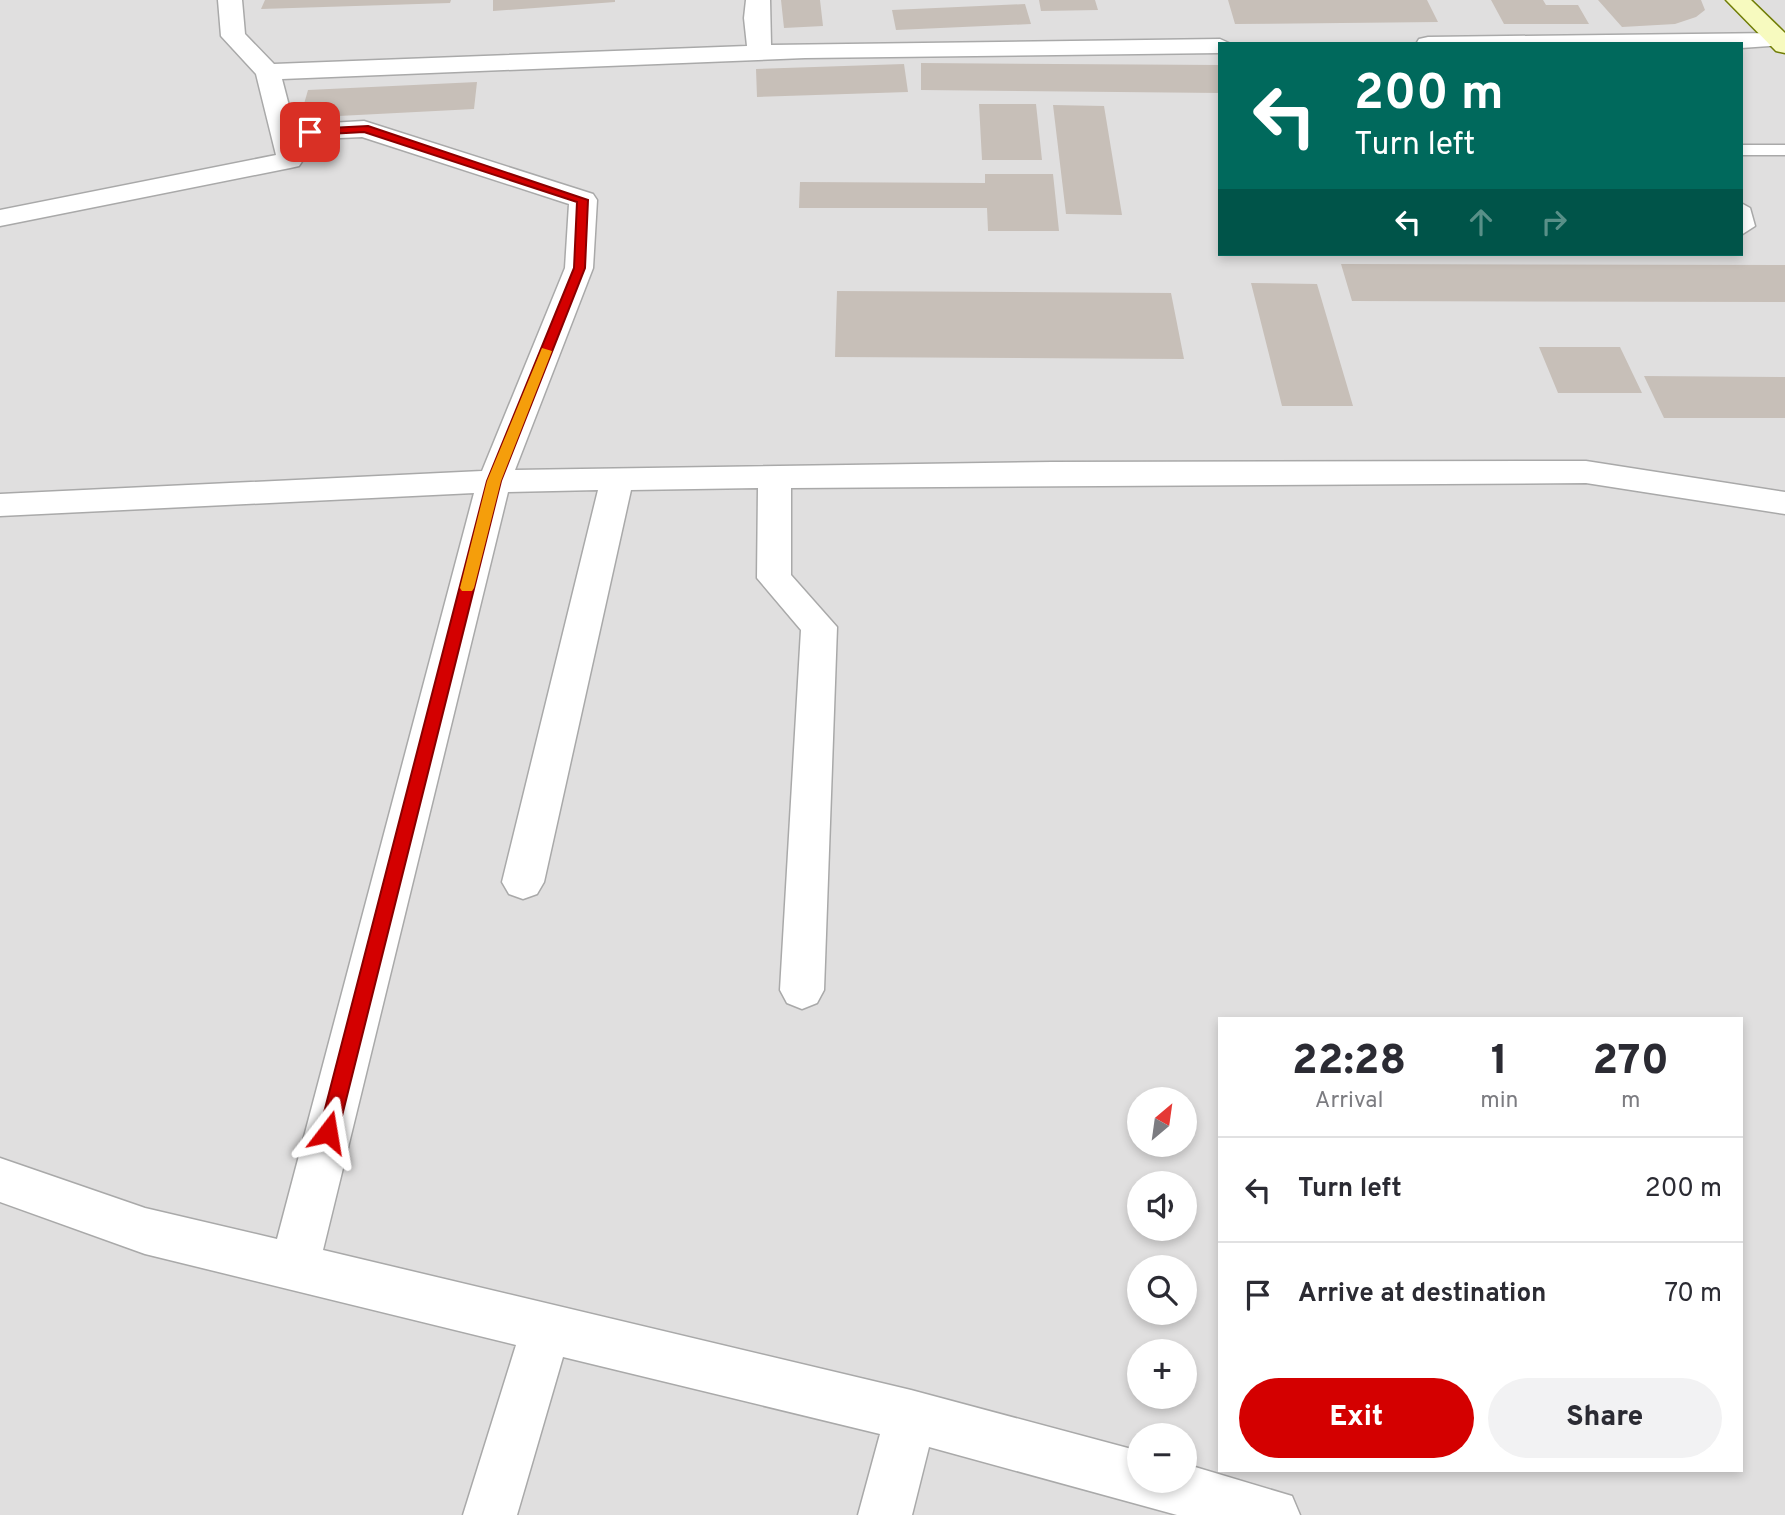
<!DOCTYPE html>
<meta charset="utf-8">
<style>
:root{--surface:#fff;--page:#f2f2f3;--text:#2b2b33;--muted:#7c7c81;--line:#e1e1e2;--accent:#d40000}
body{margin:0;font-family:Overpass,sans-serif;background:var(--page);color:var(--text);height:100vh;display:flex;flex-direction:column;font-size:26px;white-space:nowrap}
*{box-sizing:border-box;margin:0}
p{font-size:23px;color:var(--muted)}
.icon{flex:none;width:38px;height:38px;fill:none;stroke:currentColor;stroke-width:2;stroke-linecap:round;stroke-linejoin:round}
.map{position:relative;flex:1;overflow:hidden}
.panel{position:absolute;left:1218px;top:1017px;width:525px;height:455px;display:flex;flex-direction:column;background:var(--surface);border-radius:0px;box-shadow:0 4px 10px #0003}
.panel>*{flex:none}
.hud{position:absolute;left:1218px;top:42px;width:525px;height:214px;border-radius:0px;box-shadow:0 4px 10px #0003;background:#00695c;color:#fff;overflow:hidden}
.needle{width:46px;rotate:29deg}
.buttons{position:absolute;left:1127px;top:1087px;display:grid;gap:14px}
.buttons a{display:grid;place-items:center;width:70px;height:70px;border-radius:50%;background:var(--surface);box-shadow:0 4px 10px #0003;font-size:35px}
.pin{position:absolute;display:grid;place-items:center;width:60px;height:60px;color:#fff;margin:-30px;border-radius:14px;box-shadow:0 4px 10px #0006}
.me{position:absolute;width:77px;margin:-38px;rotate:14deg;stroke-linejoin:round;filter:drop-shadow(0 0 5px #0008)}
.turn{display:flex;align-items:center;gap:24px;height:147px;padding:0 21px;font-size:32px}
.turn .icon{width:91px;height:91px;stroke-width:2.5}
.turn b{display:block;font-size:49px;line-height:60px}
.lanes{display:flex;align-items:center;height:66px;padding:0 21px;background:#0003;justify-content:center;gap:35px;direction:ltr}
.lanes .off{opacity:.35}
.eta{display:flex;justify-content:space-evenly;align-items:center;height:119px;text-align:center}
.eta b{font-size:42px;font-weight:800;line-height:49px}
.action{display:flex;gap:14px;margin-top:auto;padding:14px 21px}
.action a{flex:1;height:80px;border-radius:42px;background:var(--accent);color:#fff;font-size:28px;font-weight:800;line-height:80px;text-align:center}
.action a+a{background:var(--page);color:var(--text)}
ul{padding:0;list-style:none}
li{display:flex;align-items:center;gap:21px;height:105px;padding:0 21px;border-top:2px solid var(--line)}
li div{flex:1}
li b{display:block;font-size:26px}
li em{font-style:normal}
.map>svg:first-child{display:block}
.residential{fill:#e0dfdf;fill-rule:evenodd}
.building{fill:#c7bfb8}
.lines{fill:none;stroke-linecap:round;stroke-linejoin:round}
.lane-casing{stroke:#a9a9a9;stroke-width:3}
.street-casing{stroke:#a9a9a9;stroke-width:3}
.secondary-casing{stroke:#707d05;stroke-width:3}
.lane{fill:#fff;fill-rule:evenodd}
.street{fill:#fff;fill-rule:evenodd}
.secondary{fill:#f7fabf;fill-rule:evenodd}
.route{fill:#d40000;stroke:#8a0000;stroke-width:2}
.slow{fill:#f59e0b}
</style>
<div class="map">
<svg width="1785" height="1515" viewBox="0 0 1785 1515">
<rect width="100%" height="100%" fill="#f2efe9"/>
<path class="residential" d="M 0,0 L 1785,0 L 1785,1515 L 0,1515 ZM 1220,44 L 1741,44 L 1741,254 L 1220,254 ZM 1220,1018 L 1741,1018 L 1741,1470 L 1220,1470 ZM 1139,1099 L 1185,1099 L 1185,1144 L 1139,1144 ZM 1139,1183 L 1185,1183 L 1185,1228 L 1139,1228 ZM 1139,1267 L 1185,1267 L 1185,1312 L 1139,1312 ZM 1139,1351 L 1185,1351 L 1185,1396 L 1139,1396 ZM 1139,1435 L 1185,1435 L 1185,1480 L 1139,1480 Z"/>
<path class="building" d="M 265,0 L 451,0 L 450,3 L 261,9 Z
M 493,0 L 615,0 L 615,2 L 493,11 Z
M 781,0 L 820,0 L 823,26 L 784,28 Z
M 1039,0 L 1095,0 L 1098,10 L 1041,11 Z
M 1228,0 L 1427,0 L 1438,22 L 1235,24 Z
M 1491,0 L 1543,0 L 1546,5 L 1578,5 L 1589,24 L 1504,24 Z
M 1598,0 L 1701,0 L 1705,10 L 1696,17 L 1675,24 L 1622,27 Z
M 1025,4 L 1031,24 L 896,30 L 892,10 Z
M 921,63 L 1220,65 L 1220,93 L 921,90 Z
M 904,64 L 908,92 L 757,97 L 756,69 Z
M 477,82 L 474,109 L 300,118 L 308,90 Z
M 979,104 L 1036,104 L 1042,160 L 982,160 Z
M 1053,105 L 1104,106 L 1122,215 L 1066,214 Z
M 985,174 L 1053,174 L 1059,231 L 988,231 L 987,208 L 799,208 L 800,182 L 985,183 Z
M 1341,264 L 1785,265 L 1785,302 L 1352,301 Z
M 1251,283 L 1317,284 L 1353,406 L 1282,406 Z
M 837,291 L 1171,293 L 1184,359 L 835,357 Z
M 1539,347 L 1620,347 L 1642,393 L 1558,393 Z
M 1644,376 L 1785,377 L 1785,418 L 1664,418 Z"/>
<g class="lines">
<defs>
<path id="lane" d="M 1741,145 L 1785,145 L 1785,155 L 1741,155 Z
M 1741,203 L 1750,208 L 1755,226 L 1741,235 Z"/>
<path id="street" d="M 218,0 L 242,0 L 245,34 L 274,64 L 747,46 L 744,18 L 746,0 L 770,0 L 771,45 L 1220,39 L 1231,44 L 1220,44 L 1220,53 L 805,58 L 282,79 L 294,125 L 364,121 L 593,194 L 597,200 L 593,268 L 515,470 L 1052,462 L 1586,461 L 1785,492 L 1785,514 L 1586,483 L 791,488 L 791,575 L 837,627 L 824,990 L 817,1003 L 802,1009 L 787,1003 L 780,990 L 801,630 L 757,578 L 758,488 L 631,490 L 544,882 L 537,894 L 523,899 L 509,894 L 502,882 L 598,490 L 508,492 L 323,1250 L 911,1390 L 1139,1451 L 1139,1480 L 1185,1480 L 1185,1464 L 1292,1496 L 1300,1515 L 1177,1515 L 929,1447 L 912,1515 L 858,1515 L 880,1434 L 563,1357 L 517,1515 L 463,1515 L 516,1345 L 145,1254 L 0,1202 L 0,1158 L 145,1208 L 277,1239 L 474,493 L 0,516 L 0,494 L 482,471 L 565,268 L 569,204 L 362,137 L 298,140 L 303,160 L 299,166 L 290,168 L 0,226 L 0,210 L 276,155 L 256,74 L 221,36 Z
M 1776,33 L 1784,35 L 1784,45 L 1741,48 L 1741,44 L 1416,44 L 1419,39 L 1428,37 Z"/>
<path id="secondary" d="M 1726,0 L 1751,0 L 1785,33 L 1785,53 L 1776,51 Z"/>
</defs>
<use href="#lane" class="lane-casing"/>
<use href="#street" class="street-casing"/>
<use href="#secondary" class="secondary-casing"/>
<use href="#lane" class="lane"/>
<use href="#street" class="street"/>
<use href="#secondary" class="secondary"/>
</g>
<path class="route" d="M 368,126 L 588,200 L 585,268 L 501,481 L 338,1132 L 335,1138 L 328,1141 L 322,1138 L 319,1132 L 487,481 L 574,268 L 577,202 L 364,132 L 310,135 L 305,132 L 310,129 Z"/>
<path class="slow" d="M 542,348 L 552,351 L 501,481 L 474,588 L 472,591 L 462,591 L 460,588 L 487,481 Z"/>
</svg>
<div class="buttons">
<a><svg class="needle" viewBox="-14 -14 28 28"><path d="M0-13l5 13h-10z" fill="#e53935"/><path d="M0 13l5-13h-10z" fill="#7c7c81"/></svg></a>
<a><svg class="icon" aria-label="sound" viewBox="0 0 24 24"><path d="M4 9h4l5-4v14l-5-4H4zM17 9q2 3 0 6"/></svg></a>
<a><svg class="icon" aria-label="search" viewBox="0 0 24 24"><circle cx="10" cy="10" r="6"/><path d="M15 15l6 6"/></svg></a>
<a>+</a>
<a>−</a>
</div>
<div class="pin" style="left:310px;top:132px;background:#d93025"><svg class="icon" aria-label="arrive" viewBox="0 0 24 24"><path d="M6 21V4h12l-3 4 3 4H6"/></svg></div>
<svg class="me" style="left:328px;top:1132px" viewBox="-20 -20 40 40"><path d="M0-17L14 15 0 8-14 15z" fill="#d40000" stroke="#fff" stroke-width="4"/></svg>
<div class="hud">
<div class="turn"><svg class="icon" aria-label="left" viewBox="0 0 24 24"><path d="M17 20v-9H6M10 6l-5 5 5 5"/></svg><div><b>200 m</b>Turn left</div></div>
<div class="lanes"><svg class="icon" aria-label="left" viewBox="0 0 24 24"><path d="M17 20v-9H6M10 6l-5 5 5 5"/></svg><svg class="icon off" aria-label="ahead" viewBox="0 0 24 24"><path d="M12 20V5M6 11l6-6 6 6"/></svg><svg class="icon off" aria-label="right" viewBox="0 0 24 24"><path d="M7 20v-9h11M14 6l5 5-5 5"/></svg></div>
</div>
<section class="panel">
<div class="eta">
<div><b>22:28</b><p>Arrival</p></div>
<div><b>1</b><p>min</p></div>
<div><b>270</b><p>m</p></div>
</div>
<ul>
<li><svg class="icon" aria-label="left" viewBox="0 0 24 24"><path d="M17 20v-9H6M10 6l-5 5 5 5"/></svg><div><b>Turn left</b></div><em>200 m</em></li>
<li><svg class="icon" aria-label="arrive" viewBox="0 0 24 24"><path d="M6 21V4h12l-3 4 3 4H6"/></svg><div><b>Arrive at destination</b></div><em>70 m</em></li>
</ul>
<div class="action"><a>Exit</a><a>Share</a></div>
</section>
</div>
